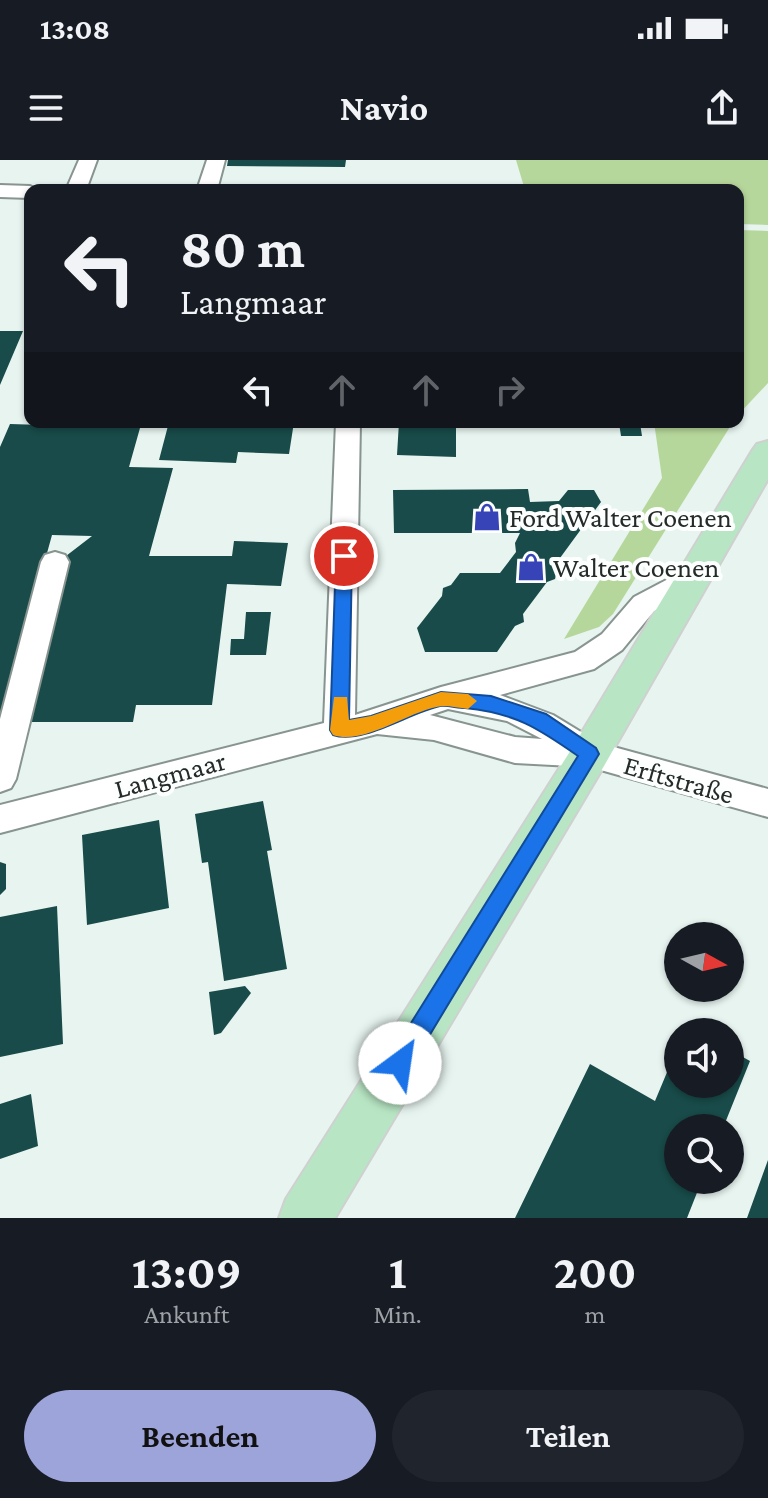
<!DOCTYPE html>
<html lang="de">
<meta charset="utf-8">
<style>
:root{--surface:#171b24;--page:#20242c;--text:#f1f3f6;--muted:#9ea1a6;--accent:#9da4da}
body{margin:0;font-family:"Crimson Pro",serif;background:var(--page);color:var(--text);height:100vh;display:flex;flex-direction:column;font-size:30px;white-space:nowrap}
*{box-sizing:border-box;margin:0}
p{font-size:26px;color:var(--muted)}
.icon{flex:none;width:44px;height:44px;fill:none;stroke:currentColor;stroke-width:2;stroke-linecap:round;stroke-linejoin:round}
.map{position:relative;height:1058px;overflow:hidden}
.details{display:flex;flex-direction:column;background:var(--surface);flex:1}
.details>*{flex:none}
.hud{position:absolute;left:24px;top:24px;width:720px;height:244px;border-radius:16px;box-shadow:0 2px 6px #0004;background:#171b24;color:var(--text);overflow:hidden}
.needle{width:52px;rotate:98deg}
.buttons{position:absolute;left:664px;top:762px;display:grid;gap:16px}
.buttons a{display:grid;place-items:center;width:80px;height:80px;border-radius:50%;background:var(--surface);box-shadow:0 2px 6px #0004;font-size:40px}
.pin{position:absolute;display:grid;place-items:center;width:68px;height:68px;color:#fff;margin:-34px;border:4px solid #fff;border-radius:50%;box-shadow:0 2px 8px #0007}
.me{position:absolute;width:88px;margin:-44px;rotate:31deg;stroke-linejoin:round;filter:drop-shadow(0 0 6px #0008)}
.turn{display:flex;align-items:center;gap:28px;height:168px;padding:0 24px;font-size:36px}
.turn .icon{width:104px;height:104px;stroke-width:2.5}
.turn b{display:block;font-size:56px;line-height:68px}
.lanes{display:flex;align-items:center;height:76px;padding:0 24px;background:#0003;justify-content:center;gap:40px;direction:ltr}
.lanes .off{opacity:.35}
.eta{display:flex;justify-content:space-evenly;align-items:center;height:136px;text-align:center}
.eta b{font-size:48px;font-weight:700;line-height:56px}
.action{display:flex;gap:16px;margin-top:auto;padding:16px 24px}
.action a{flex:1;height:92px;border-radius:48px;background:var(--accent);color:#111;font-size:32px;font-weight:700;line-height:92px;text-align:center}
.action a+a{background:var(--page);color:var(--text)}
.status{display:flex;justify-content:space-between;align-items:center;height:56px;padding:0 40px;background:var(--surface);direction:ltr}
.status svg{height:22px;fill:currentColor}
header{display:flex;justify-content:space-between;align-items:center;height:104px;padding:0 24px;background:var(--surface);font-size:36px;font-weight:700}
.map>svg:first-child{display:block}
.green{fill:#b6d79b}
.building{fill:#184b49}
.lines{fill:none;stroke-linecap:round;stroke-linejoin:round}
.minor-casing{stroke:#87948f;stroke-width:4}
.major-casing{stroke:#cfd0d0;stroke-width:4}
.minor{fill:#fff;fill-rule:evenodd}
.major{fill:#b8e6c4;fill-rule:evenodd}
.route{fill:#1a73e8;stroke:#114b97;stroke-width:2}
.slow{fill:#f59e0b}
.labels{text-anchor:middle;stroke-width:8;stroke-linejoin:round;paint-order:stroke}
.poi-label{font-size:28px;fill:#252b29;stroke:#fcfffe;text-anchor:start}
.street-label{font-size:28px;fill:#252b29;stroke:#fcfffe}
</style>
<div class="status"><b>13:08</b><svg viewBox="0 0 49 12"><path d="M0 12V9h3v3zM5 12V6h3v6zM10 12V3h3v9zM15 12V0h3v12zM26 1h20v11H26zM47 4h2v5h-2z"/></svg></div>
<header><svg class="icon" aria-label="menu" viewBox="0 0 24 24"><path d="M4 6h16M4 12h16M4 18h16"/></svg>Navio<svg class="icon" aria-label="share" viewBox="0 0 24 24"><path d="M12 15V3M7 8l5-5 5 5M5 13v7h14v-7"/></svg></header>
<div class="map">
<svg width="768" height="1058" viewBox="0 0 768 1058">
<rect width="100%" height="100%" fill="#e7f4ef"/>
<path class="green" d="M 516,0 L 768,0 L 768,65 L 738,64 L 738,30 L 525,30 Z
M 738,70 L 768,71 L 768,223 L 738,255 L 738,185 L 743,177 L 738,154 Z
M 654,262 L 733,262 L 613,454 L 599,467 L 564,479 L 662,318 Z"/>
<path class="building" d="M 228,0 L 346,0 L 345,7 L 227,6 Z
M 0,171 L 23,171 L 0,225 Z
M 169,262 L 294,262 L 289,294 L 238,292 L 236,303 L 159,300 Z
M 399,262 L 456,262 L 456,297 L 397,295 Z
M 619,263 L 640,263 L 642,276 L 621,276 Z
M 10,264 L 140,268 L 129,307 L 173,308 L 149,396 L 232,396 L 234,381 L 288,383 L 281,426 L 227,424 L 212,545 L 136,545 L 133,562 L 24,562 L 66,396 L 92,376 L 52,375 L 0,563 L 0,287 Z
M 528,329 L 530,342 L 559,341 L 568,330 L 594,330 L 601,342 L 560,398 L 555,419 L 547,422 L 523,454 L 524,462 L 515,466 L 497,492 L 425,492 L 417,468 L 442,436 L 443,428 L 451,425 L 460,413 L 500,413 L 516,392 L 515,383 L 520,373 L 394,373 L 393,330 Z
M 246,452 L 271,452 L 266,495 L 230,495 L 231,479 L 244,479 Z
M 263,641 L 272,690 L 267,691 L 287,809 L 224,821 L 208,702 L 202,703 L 195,654 Z
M 159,660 L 169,748 L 87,765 L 82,675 Z
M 0,702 L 6,704 L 6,729 L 0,735 Z
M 57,746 L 63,884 L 0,897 L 0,757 Z
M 245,826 L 251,833 L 221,873 L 214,875 L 209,832 Z
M 678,886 L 678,924 L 730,924 L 730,890 L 750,901 L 723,968 L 678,968 L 678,1020 L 702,1020 L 687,1058 L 515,1058 L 590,904 L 655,941 Z
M 31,934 L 38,986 L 0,999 L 0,944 Z
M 768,1000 L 768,1058 L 747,1058 Z"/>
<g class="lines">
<defs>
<path id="minor" d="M 79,0 L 97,0 L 86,30 L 66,30 Z
M 207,0 L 225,0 L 217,30 L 197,30 Z
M 0,25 L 30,26 L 38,30 L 30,30 L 30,38 L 0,37 Z
M 336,262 L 360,262 L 355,555 L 441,527 L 575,492 L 602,474 L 634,437 L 691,407 L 701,410 L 705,417 L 701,424 L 654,451 L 622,490 L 594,509 L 500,535 L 553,555 L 599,583 L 768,629 L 768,657 L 590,607 L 515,603 L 434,580 L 377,574 L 0,673 L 0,645 L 324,563 ZM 448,549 L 507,561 L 542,579 L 515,577 L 430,555 Z
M 55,392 L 65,395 L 69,402 L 16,619 L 11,628 L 0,632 L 0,559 L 41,402 L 45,395 Z"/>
<path id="major" d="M 768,281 L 768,319 L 604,606 L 335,1058 L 279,1058 L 286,1039 L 576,582 L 752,291 L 757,284 Z"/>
</defs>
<use href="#minor" class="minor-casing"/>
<use href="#major" class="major-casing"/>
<use href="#minor" class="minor"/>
<use href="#major" class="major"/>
</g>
<path class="route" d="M 344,390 L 352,396 L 349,560 L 371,556 L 441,532 L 491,536 L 546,554 L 596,588 L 599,594 L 408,911 L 400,915 L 391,911 L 388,903 L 391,895 L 578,596 C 538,568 515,553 465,548 C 457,548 448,545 440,546 C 410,552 363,585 333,575 L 330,570 L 336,396 Z"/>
<path class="slow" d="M 441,532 L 468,534 L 477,541 L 468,549 C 460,548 451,546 443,546 C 411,549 365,586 333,575 L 330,570 L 334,537 L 347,537 L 349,560 L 371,556 Z"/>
<defs>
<symbol id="shop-bare" viewBox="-9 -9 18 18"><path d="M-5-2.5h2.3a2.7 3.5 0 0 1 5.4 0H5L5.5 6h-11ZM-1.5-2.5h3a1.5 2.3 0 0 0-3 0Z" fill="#3744b7" stroke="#fcfffe" stroke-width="2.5" paint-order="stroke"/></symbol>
</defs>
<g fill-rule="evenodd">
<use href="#shop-bare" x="467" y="337" width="40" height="40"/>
<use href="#shop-bare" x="511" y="387" width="40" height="40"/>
</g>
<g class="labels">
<g class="poi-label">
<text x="509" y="367">Ford Walter Coenen</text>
<text x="553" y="417">Walter Coenen</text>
</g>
<g class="street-label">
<text transform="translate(170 614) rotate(-15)" y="10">Langmaar</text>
<text transform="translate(679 619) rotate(16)" y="10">Erftstraße</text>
</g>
</g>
</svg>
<div class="buttons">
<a><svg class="needle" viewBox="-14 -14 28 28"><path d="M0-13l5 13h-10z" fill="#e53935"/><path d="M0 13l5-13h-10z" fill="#9ea1a6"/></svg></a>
<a><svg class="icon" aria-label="sound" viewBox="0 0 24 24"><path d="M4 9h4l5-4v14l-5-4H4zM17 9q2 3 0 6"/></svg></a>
<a><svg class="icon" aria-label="search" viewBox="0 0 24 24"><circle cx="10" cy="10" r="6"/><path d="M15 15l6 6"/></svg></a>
</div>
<div class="pin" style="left:344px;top:396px;background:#d93025"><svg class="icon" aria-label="arrive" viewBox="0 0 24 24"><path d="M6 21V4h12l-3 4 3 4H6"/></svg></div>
<svg class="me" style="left:400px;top:903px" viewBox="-20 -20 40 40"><circle r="19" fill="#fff"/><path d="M0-13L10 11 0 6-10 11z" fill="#1a73e8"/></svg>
<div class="hud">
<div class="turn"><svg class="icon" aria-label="left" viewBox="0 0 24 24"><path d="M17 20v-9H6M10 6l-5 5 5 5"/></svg><div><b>80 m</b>Langmaar</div></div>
<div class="lanes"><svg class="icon" aria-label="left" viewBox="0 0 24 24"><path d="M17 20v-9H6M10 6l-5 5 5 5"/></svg><svg class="icon off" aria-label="ahead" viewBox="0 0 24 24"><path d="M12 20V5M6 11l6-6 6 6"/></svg><svg class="icon off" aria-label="ahead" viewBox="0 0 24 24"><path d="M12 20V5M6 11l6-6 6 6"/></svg><svg class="icon off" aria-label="right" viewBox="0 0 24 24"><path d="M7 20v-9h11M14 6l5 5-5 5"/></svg></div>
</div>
</div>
<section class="details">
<div class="eta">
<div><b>13:09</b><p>Ankunft</p></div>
<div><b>1</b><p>Min.</p></div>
<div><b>200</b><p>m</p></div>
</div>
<div class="action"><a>Beenden</a><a>Teilen</a></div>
</section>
